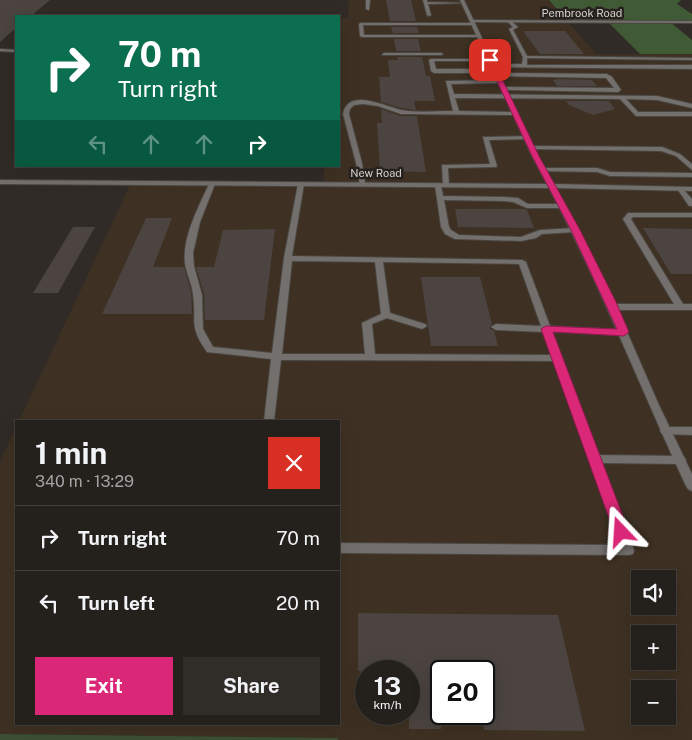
<!DOCTYPE html>
<meta charset="utf-8">
<style>
:root{--surface:#24201c;--page:#302d29;--text:#f1f3f6;--muted:#a3a3a3;--line:#413e3b;--accent:#db2777}
body{margin:0;font-family:"Public Sans",sans-serif;background:var(--page);color:var(--text);height:100vh;display:flex;flex-direction:column;font-size:19px;white-space:nowrap}
*{box-sizing:border-box;margin:0}
p{font-size:16px;color:var(--muted)}
.icon{flex:none;width:28px;height:28px;fill:none;stroke:currentColor;stroke-width:2;stroke-linecap:round;stroke-linejoin:round}
.map{position:relative;flex:1;overflow:hidden}
.side{position:absolute;left:15px;top:420px;width:325px;height:305px;display:flex;flex-direction:column;background:var(--surface);border-radius:0px;box-shadow:0 5px 20px #0002,0 0 0 1px var(--line)}
.side>*{flex:none}
.banner{position:absolute;left:15px;top:15px;width:325px;height:152px;border-radius:0px;box-shadow:0 5px 20px #0002,0 0 0 1px var(--line);background:#0b6e4f;color:#fff;overflow:hidden}
.controls{position:absolute;left:631px;top:570px;display:grid;gap:10px}
.controls a{display:grid;place-items:center;width:45px;height:45px;border-radius:0px;background:var(--surface);box-shadow:0 5px 20px #0002,0 0 0 1px var(--line);font-size:25px}
.speed{position:absolute;left:355px;top:660px;display:flex;gap:10px;font-size:25px;font-weight:700;text-align:center}
.speed>*{display:grid;place-content:center;width:65px;height:65px;border-radius:50%;background:var(--surface);box-shadow:0 5px 20px #0002,0 0 0 1px var(--line);line-height:1}
.speed small{font-size:12px;font-weight:400}
.speed .limit{border:2px solid #111;border-radius:8px;background:#fff;color:#111}
.pin{position:absolute;display:grid;place-items:center;width:42px;height:42px;color:#fff;margin:-21px;border-radius:10px;box-shadow:0 2px 8px #0006}
.me{position:absolute;width:55px;margin:-28px;rotate:340deg;stroke-linejoin:round;filter:drop-shadow(0 0 4px #0008)}
.turn{display:flex;align-items:center;gap:18px;height:105px;padding:0 20px;font-size:22px}
.turn .icon{width:65px;height:65px;stroke-width:2.5}
.turn b{display:block;font-size:35px;line-height:42px}
.lanes{display:flex;align-items:center;height:48px;padding:0 20px;background:#0003;justify-content:center;gap:25px;direction:ltr}
.lanes .off{opacity:.35}
.round{display:grid;place-items:center;flex:none;width:52px;height:52px;border-radius:0px;background:var(--page)}
.overview{display:flex;align-items:center;justify-content:space-between;height:85px;padding:0 20px}
h1{font-size:30px;font-weight:700;line-height:38px}
.button{display:flex;gap:10px;margin-top:auto;padding:10px 20px}
.button a{flex:1;height:58px;border-radius:0px;background:var(--accent);color:#fff;font-size:20px;font-weight:700;line-height:58px;text-align:center}
.button a+a{background:var(--page);color:var(--text)}
ul{padding:0;list-style:none}
li{display:flex;align-items:center;gap:15px;height:65px;padding:0 20px;border-top:1px solid var(--line)}
li div{flex:1}
li b{display:block;font-size:19px}
li em{font-style:normal}
.map>svg:first-child{display:block}
.commercial{fill:#3e3123;fill-rule:evenodd}
.green{fill:#3c5134}
.forest{fill:#405a35}
.building{fill:#4b4440}
.lines{fill:none;stroke-linecap:round;stroke-linejoin:round}
.service-casing{stroke:#4a4641;stroke-width:2}
.minor-casing{stroke:#4a4641;stroke-width:2}
.tertiary-casing{stroke:#4a4641;stroke-width:2}
.service{fill:#736f6d;fill-rule:evenodd}
.minor{fill:#736f6d;fill-rule:evenodd}
.tertiary{fill:#736f6d;fill-rule:evenodd}
.route{fill:#db2777;stroke:#8e194d}
.labels{text-anchor:middle;stroke-width:5;stroke-linejoin:round;paint-order:stroke}
.far-street-label{font-size:11px;fill:#d5d2ce;stroke:#27221d}
</style>
<div class="map">
<svg width="692" height="740" viewBox="0 0 692 740">
<rect width="100%" height="100%" fill="#302b26"/>
<path class="commercial" d="M 349,0 L 549,0 L 596,54 L 692,54 L 692,740 L 338,740 L 338,738 L 0,734 L 0,462 L 16,427 L 16,724 L 339,724 L 339,421 L 19,421 L 131,183 L 323,184 L 324,166 L 339,166 L 339,18 L 348,18 ZM 640,579 L 668,579 L 668,606 L 640,606 ZM 640,634 L 668,634 L 668,661 L 640,661 ZM 366,671 L 409,671 L 409,714 L 366,714 ZM 441,671 L 484,671 L 484,714 L 441,714 ZM 640,689 L 668,689 L 668,716 L 640,716 Z"/>
<path class="green" d="M 0,734 L 338,738 L 338,740 L 0,740 Z"/>
<path class="forest" d="M 549,0 L 681,0 L 677,4 L 692,14 L 692,22 L 670,22 L 692,40 L 692,54 L 640,54 L 608,22 L 568,22 Z"/>
<path class="building" d="M 0,0 L 50,0 L 31,16 L 16,16 L 16,28 L 0,42 Z
M 386,0 L 411,0 L 416,21 L 390,21 Z
M 391,27 L 417,27 L 419,33 L 393,33 Z
M 523,31 L 565,31 L 584,54 L 540,54 Z
M 394,39 L 418,39 L 421,51 L 396,51 Z
M 397,57 L 422,57 L 426,76 L 430,76 L 435,101 L 414,101 L 416,110 L 401,108 L 381,102 L 379,77 L 390,77 L 388,60 L 398,60 Z
M 558,79 L 592,80 L 597,86 L 557,86 L 553,80 Z
M 566,101 L 609,101 L 615,109 L 593,115 L 569,105 Z
M 381,109 L 400,116 L 417,116 L 426,172 L 380,171 L 377,123 L 382,123 Z
M 455,209 L 525,209 L 527,210 L 534,228 L 458,227 Z
M 146,218 L 172,218 L 153,267 L 184,267 L 191,291 L 192,314 L 102,314 Z
M 73,227 L 95,227 L 58,293 L 33,293 Z
M 643,228 L 692,229 L 692,274 L 671,274 Z
M 275,229 L 264,320 L 205,320 L 204,294 L 196,267 L 214,267 L 223,230 Z
M 421,277 L 480,277 L 492,324 L 489,328 L 494,331 L 498,346 L 431,346 Z
M 358,613 L 558,615 L 585,731 L 484,730 L 484,671 L 441,671 L 441,729 L 409,729 L 409,671 L 358,671 Z"/>
<g class="lines">
<defs>
<path id="service" d="M 366,0 L 370,0 L 369,10 L 366,9 Z
M 423,0 L 427,0 L 427,2 L 465,3 L 428,4 L 431,15 L 429,16 L 427,15 Z
M 507,21 L 511,21 L 518,27 L 513,30 L 527,56 L 692,58 L 692,60 L 527,58 L 527,65 L 692,65 L 692,69 L 491,67 L 493,64 L 522,64 L 523,57 L 509,29 L 513,27 Z
M 361,23 L 473,23 L 475,25 L 363,25 L 364,35 L 479,35 L 481,36 L 479,37 L 362,37 L 360,36 L 359,24 Z
M 384,53 L 441,53 L 443,54 L 441,55 L 382,55 Z
M 431,59 L 490,59 L 492,61 L 434,61 L 436,69 L 495,69 L 498,71 L 495,73 L 434,73 L 431,71 L 429,60 Z
M 497,73 L 607,74 L 612,77 L 621,90 L 618,92 L 503,90 L 501,89 L 501,87 L 614,88 L 606,78 L 495,76 Z
M 500,80 L 502,81 L 502,83 L 451,84 L 454,94 L 657,96 L 692,104 L 692,108 L 657,100 L 626,99 L 638,112 L 692,112 L 692,116 L 636,116 L 620,99 L 455,98 L 459,111 L 517,112 L 518,113 L 515,115 L 401,114 L 378,106 L 363,104 L 354,105 L 350,109 L 349,114 L 362,163 L 365,184 L 360,185 L 356,163 L 343,114 C 348,87 386,107 401,110 C 416,113 437,111 453,111 L 446,81 Z
M 527,136 L 530,138 L 529,139 L 489,140 L 497,166 L 496,167 L 448,168 L 449,185 L 446,187 L 443,185 L 442,165 L 490,164 L 483,137 Z
M 531,146 L 662,147 L 680,154 L 692,164 L 692,170 L 676,156 L 661,151 L 529,149 L 528,148 Z
M 542,168 L 597,168 L 610,172 L 692,173 L 692,177 L 610,176 L 597,172 L 540,171 L 540,169 Z
M 212,182 L 215,184 L 200,222 L 193,253 L 194,266 L 202,295 L 203,329 L 213,347 L 272,353 L 284,258 L 298,184 L 301,182 L 304,184 L 292,256 L 522,260 L 526,262 L 550,326 L 626,330 L 628,332 L 626,334 L 623,335 L 552,332 L 599,455 L 680,456 L 684,457 L 686,460 L 684,463 L 680,464 L 602,463 L 634,550 L 633,554 L 628,555 L 339,553 L 339,543 L 620,545 L 554,361 L 281,360 L 274,421 L 264,421 L 271,359 L 207,352 C 188,325 197,322 193,294 C 192,284 187,275 185,264 C 182,238 198,208 209,184 ZM 292,261 L 375,262 L 381,314 L 362,323 L 365,354 L 282,354 ZM 383,262 L 519,264 L 541,326 L 496,324 L 491,327 L 496,330 L 543,332 L 551,355 L 375,354 L 372,324 L 387,318 L 422,329 L 427,326 L 425,324 L 390,313 Z
M 438,183 L 441,185 L 443,196 L 504,197 L 518,198 L 528,204 L 562,204 L 566,206 L 562,208 L 527,208 L 513,202 L 504,201 L 444,200 L 449,227 L 451,230 L 459,235 L 521,237 L 540,230 L 575,228 L 579,230 L 575,232 L 542,234 L 536,238 L 521,241 L 455,239 L 445,234 L 441,227 L 435,185 Z
M 678,188 L 682,188 L 692,199 L 692,206 L 689,206 L 678,190 Z
M 628,213 L 692,213 L 692,217 L 633,217 L 631,219 L 683,304 L 692,304 L 692,310 L 613,310 L 609,307 L 613,304 L 674,304 L 623,219 Z
M 666,427 L 692,427 L 692,435 L 662,434 L 660,431 L 662,428 Z"/>
<path id="minor" d="M 472,20 L 692,21 L 692,23 L 470,22 Z
M 0,49 L 16,50 L 16,52 L 0,51 Z"/>
<path id="tertiary" d="M 460,0 L 464,0 L 538,156 L 554,184 L 692,187 L 692,191 L 556,188 L 579,230 L 614,302 L 658,403 L 692,474 L 692,491 L 688,489 L 686,486 C 640,387 600,285 549,188 L 0,184 L 0,180 L 547,184 L 532,156 Z"/>
</defs>
<use href="#service" class="service-casing"/>
<use href="#minor" class="minor-casing"/>
<use href="#tertiary" class="tertiary-casing"/>
<use href="#service" class="service"/>
<use href="#minor" class="minor"/>
<use href="#tertiary" class="tertiary"/>
</g>
<path class="route" d="M 490,58 L 493,60 L 539,156 L 580,230 L 616,302 L 629,332 L 624,336 L 553,332 L 629,532 L 626,536 L 621,538 L 616,536 L 614,532 L 541,329 L 546,326 L 617,329 L 571,230 L 532,156 L 487,60 Z"/>
<g class="labels">
<g class="far-street-label">
<text x="582" y="17">Pembrook Road</text>
<text x="376" y="177">New Road</text>
</g>
</g>
</svg>
<div class="controls">
<a><svg class="icon" aria-label="sound" viewBox="0 0 24 24"><path d="M4 9h4l5-4v14l-5-4H4zM17 9q2 3 0 6"/></svg></a>
<a>+</a>
<a>−</a>
</div>
<div class="speed"><div>13<small>km/h</small></div><div class="limit">20</div></div>
<div class="pin" style="left:490px;top:60px;background:#d93025"><svg class="icon" aria-label="arrive" viewBox="0 0 24 24"><path d="M6 21V4h12l-3 4 3 4H6"/></svg></div>
<svg class="me" style="left:621px;top:532px" viewBox="-20 -20 40 40"><path d="M0-17L14 15 0 8-14 15z" fill="#db2777" stroke="#fff" stroke-width="4"/></svg>
<div class="banner">
<div class="turn"><svg class="icon" aria-label="right" viewBox="0 0 24 24"><path d="M7 20v-9h11M14 6l5 5-5 5"/></svg><div><b>70 m</b>Turn right</div></div>
<div class="lanes"><svg class="icon off" aria-label="left" viewBox="0 0 24 24"><path d="M17 20v-9H6M10 6l-5 5 5 5"/></svg><svg class="icon off" aria-label="ahead" viewBox="0 0 24 24"><path d="M12 20V5M6 11l6-6 6 6"/></svg><svg class="icon off" aria-label="ahead" viewBox="0 0 24 24"><path d="M12 20V5M6 11l6-6 6 6"/></svg><svg class="icon" aria-label="right" viewBox="0 0 24 24"><path d="M7 20v-9h11M14 6l5 5-5 5"/></svg></div>
</div>
<section class="side">
<div class="overview"><div><h1>1 min</h1><p>340 m · 13:29</p></div><a class="round" style="background:#d93025;color:#fff"><svg class="icon" aria-label="close" viewBox="0 0 24 24"><path d="M6 6l12 12M18 6L6 18"/></svg></a></div>
<ul>
<li><svg class="icon" aria-label="right" viewBox="0 0 24 24"><path d="M7 20v-9h11M14 6l5 5-5 5"/></svg><div><b>Turn right</b></div><em>70 m</em></li>
<li><svg class="icon" aria-label="left" viewBox="0 0 24 24"><path d="M17 20v-9H6M10 6l-5 5 5 5"/></svg><div><b>Turn left</b></div><em>20 m</em></li>
</ul>
<div class="button"><a>Exit</a><a>Share</a></div>
</section>
</div>
